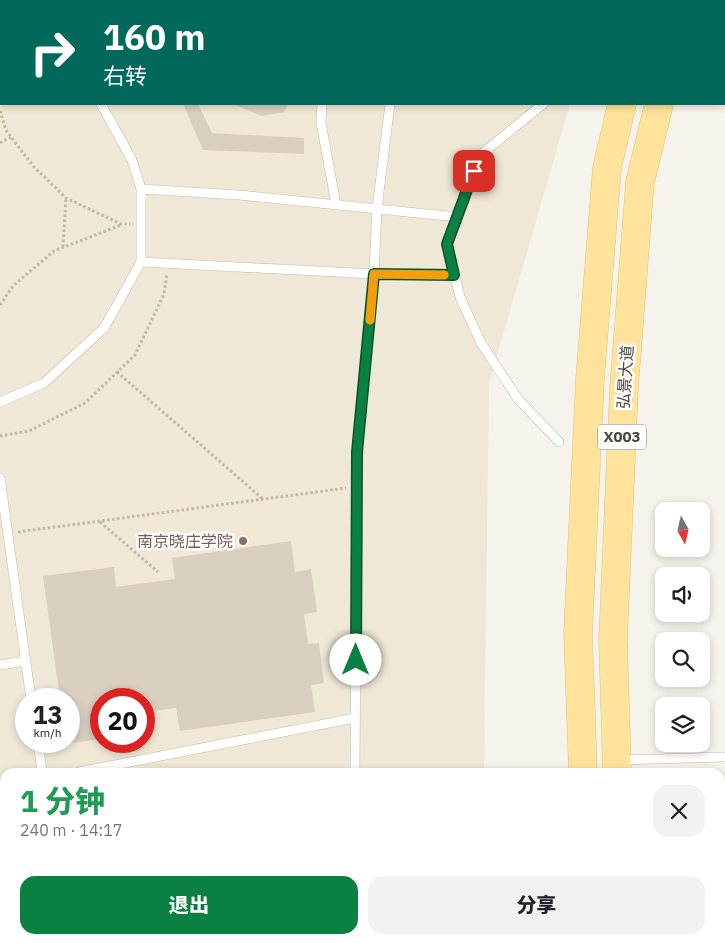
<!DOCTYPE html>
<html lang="zh">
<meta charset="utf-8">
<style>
:root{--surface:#fff;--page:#f2f2f2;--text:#202124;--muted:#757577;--accent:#0b8043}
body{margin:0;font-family:"IBM Plex Sans","Noto Sans SC",sans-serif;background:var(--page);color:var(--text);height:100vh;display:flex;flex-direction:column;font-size:19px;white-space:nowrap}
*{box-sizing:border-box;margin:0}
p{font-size:16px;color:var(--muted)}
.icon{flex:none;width:28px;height:28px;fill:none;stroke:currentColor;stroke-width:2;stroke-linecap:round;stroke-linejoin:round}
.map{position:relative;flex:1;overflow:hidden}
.drawer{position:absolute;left:0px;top:768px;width:725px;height:176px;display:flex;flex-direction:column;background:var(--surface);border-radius:15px 15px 0 0;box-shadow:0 2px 8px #0003}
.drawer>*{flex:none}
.top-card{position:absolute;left:0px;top:0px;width:725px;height:105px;box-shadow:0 2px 8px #0003;background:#00695c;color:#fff;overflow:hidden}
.needle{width:32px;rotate:172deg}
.tools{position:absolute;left:655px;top:502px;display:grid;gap:10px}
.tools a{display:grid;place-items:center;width:55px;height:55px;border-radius:10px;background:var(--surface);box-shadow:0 2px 8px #0003;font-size:25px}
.speed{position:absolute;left:15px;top:688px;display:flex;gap:10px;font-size:25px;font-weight:700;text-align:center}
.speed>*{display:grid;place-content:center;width:65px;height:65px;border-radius:50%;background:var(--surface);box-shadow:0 2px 8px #0003;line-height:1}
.speed small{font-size:12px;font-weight:400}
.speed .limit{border:8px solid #d22;background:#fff;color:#111}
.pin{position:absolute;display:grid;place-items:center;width:42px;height:42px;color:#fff;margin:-21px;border-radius:10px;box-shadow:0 2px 8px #0006}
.me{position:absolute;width:55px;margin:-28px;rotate:0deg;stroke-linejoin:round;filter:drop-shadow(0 0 4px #0008)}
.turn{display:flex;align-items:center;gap:18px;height:105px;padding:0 20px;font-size:22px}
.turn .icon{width:65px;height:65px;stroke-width:2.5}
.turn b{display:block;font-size:35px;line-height:42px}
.round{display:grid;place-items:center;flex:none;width:52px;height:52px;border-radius:15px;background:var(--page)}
.overview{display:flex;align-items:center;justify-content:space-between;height:85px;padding:0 20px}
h1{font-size:30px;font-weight:800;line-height:38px;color:#1e9e55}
.action{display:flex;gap:10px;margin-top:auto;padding:10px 20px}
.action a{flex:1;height:58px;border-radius:15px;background:var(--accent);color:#fff;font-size:20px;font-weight:800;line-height:58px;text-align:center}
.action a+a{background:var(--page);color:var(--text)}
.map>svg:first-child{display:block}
.education{fill:#efe8d6;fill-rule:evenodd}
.parking{fill:#e5e3e0}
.building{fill:#d8cfc1}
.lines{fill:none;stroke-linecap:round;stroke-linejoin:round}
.service-casing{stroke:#c2bbae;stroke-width:10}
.primary-casing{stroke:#e6c16a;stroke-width:29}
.path{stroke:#c4b79f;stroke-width:3;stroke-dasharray:2.5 2.5;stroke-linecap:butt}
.service{stroke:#fff;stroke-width:9}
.primary{stroke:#ffe39c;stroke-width:28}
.route-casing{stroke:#07532c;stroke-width:12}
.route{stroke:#0b8043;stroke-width:9}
.slow{stroke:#f59e0b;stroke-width:9}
.education-dot{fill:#8d6e63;stroke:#fff;stroke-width:2}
.labels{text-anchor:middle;stroke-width:5;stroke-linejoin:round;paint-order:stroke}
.shield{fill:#fff;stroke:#817c74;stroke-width:1}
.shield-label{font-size:15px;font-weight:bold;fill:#4b4439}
.street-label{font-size:16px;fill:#4b4439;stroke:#fff}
.education-label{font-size:16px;fill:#785e54;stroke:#fff;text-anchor:end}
</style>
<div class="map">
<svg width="725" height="943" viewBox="0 0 725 943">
<rect width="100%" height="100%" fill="#f6f3ec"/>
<path class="education" d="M 0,0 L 593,0 L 1,1 L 1,104 L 570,104 L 489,383 L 484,772 L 5,772 L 5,939 L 489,939 L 490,943 L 0,943 ZM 26,699 L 69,699 L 69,741 L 26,741 ZM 101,699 L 144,699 L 144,741 L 101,741 Z"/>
<path class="parking" d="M 272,939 L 324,939 L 325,943 L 243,943 Z"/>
<path class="building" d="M 183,104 L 198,104 L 212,133 L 304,138 L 304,154 L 203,150 Z
M 233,104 L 288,104 L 284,112 L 262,116 Z
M 291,541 L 295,572 L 311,569 L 317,612 L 304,614 L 308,644 L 319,643 L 324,683 L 311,685 L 315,712 L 180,731 L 176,708 L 144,712 L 144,699 L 101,699 L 101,739 L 66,744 L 66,741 L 69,741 L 69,699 L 60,699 L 43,576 L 114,567 L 116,587 L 175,579 L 172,558 Z"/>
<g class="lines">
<defs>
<path id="service" d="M 341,1 L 341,0
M 410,1 L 410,0
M 0,36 L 1,36
M 101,104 L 132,160 L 141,189 L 239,195 L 457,217
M 322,104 L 321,123 L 336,204
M 543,104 L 479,156 L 447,244 L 460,297 L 481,343 L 518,399 L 559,442
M 141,189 L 141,262
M 0,402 L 44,383 L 104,328 L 141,262 L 374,274 L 454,275
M 0,478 L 31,699
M 0,665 L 26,661
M 38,741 L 42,772
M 620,760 L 725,757
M 79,772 L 355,718
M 355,772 L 357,452 L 374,274 L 377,208 L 390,104
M 0,786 L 5,822
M 21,939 L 22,943
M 66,939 L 66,943
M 366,939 L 367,943"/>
<path id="primary" d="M 646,1 L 646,0
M 683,1 L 683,0
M 583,772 L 578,633 L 590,379 L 607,168 L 622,104
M 617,772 L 613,640 L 624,388 L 640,182 L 659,104
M 594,939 L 594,943
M 627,939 L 628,943"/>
</defs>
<use href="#service" class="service-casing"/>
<use href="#primary" class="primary-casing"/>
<path class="path" d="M 0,111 L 6,130 L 11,137 L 34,167 L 66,198 L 121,224 L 130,224
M 0,143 L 11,137
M 63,247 L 66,198
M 0,305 L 13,286 L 54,251 L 121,225
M 117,372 L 263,499
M 0,436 L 29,431 L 85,403 L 135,355 L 164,294 L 167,274
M 100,522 L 158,572
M 18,532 L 346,488"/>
<use href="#service" class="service"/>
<use href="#primary" class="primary"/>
</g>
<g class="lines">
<defs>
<path id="route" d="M 356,660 L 357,452 L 374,274 L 454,275 L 447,244 L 474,171"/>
</defs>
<use href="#route" class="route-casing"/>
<use href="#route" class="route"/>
<path class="slow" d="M 370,320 L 374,274 L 444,275"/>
</g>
<circle class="education-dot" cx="243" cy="541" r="5"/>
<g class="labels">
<rect class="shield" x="598" y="424.5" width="48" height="25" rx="4"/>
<g class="shield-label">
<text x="622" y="442">X003</text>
</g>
<g class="street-label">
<text transform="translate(625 377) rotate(-86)" y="6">弘景大道</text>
</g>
<g class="education-label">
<text x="233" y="547">南京晓庄学院</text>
</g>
</g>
</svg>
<div class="tools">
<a><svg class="needle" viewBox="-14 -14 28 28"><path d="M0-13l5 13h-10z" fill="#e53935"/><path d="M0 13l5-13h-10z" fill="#757577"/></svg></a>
<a><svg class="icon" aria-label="sound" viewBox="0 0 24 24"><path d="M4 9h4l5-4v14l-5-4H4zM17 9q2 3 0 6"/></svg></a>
<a><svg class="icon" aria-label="search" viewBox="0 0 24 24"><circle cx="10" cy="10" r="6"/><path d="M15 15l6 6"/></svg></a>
<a><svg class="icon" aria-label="layers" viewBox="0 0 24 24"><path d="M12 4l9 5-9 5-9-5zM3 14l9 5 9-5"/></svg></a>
</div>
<div class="speed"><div>13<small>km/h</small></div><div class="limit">20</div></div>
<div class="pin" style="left:474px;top:171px;background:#d93025"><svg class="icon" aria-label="arrive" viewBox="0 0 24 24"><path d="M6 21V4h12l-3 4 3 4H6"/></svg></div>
<svg class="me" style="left:356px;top:660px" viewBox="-20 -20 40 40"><circle r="19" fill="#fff"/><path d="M0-13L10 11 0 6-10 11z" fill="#0b8043"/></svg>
<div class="top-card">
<div class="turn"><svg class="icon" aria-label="right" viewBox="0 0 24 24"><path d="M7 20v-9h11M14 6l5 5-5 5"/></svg><div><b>160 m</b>右转</div></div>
</div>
<section class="drawer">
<div class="overview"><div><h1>1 分钟</h1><p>240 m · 14:17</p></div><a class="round"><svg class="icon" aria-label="close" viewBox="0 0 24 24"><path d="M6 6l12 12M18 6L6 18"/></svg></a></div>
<div class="action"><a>退出</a><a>分享</a></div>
</section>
</div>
